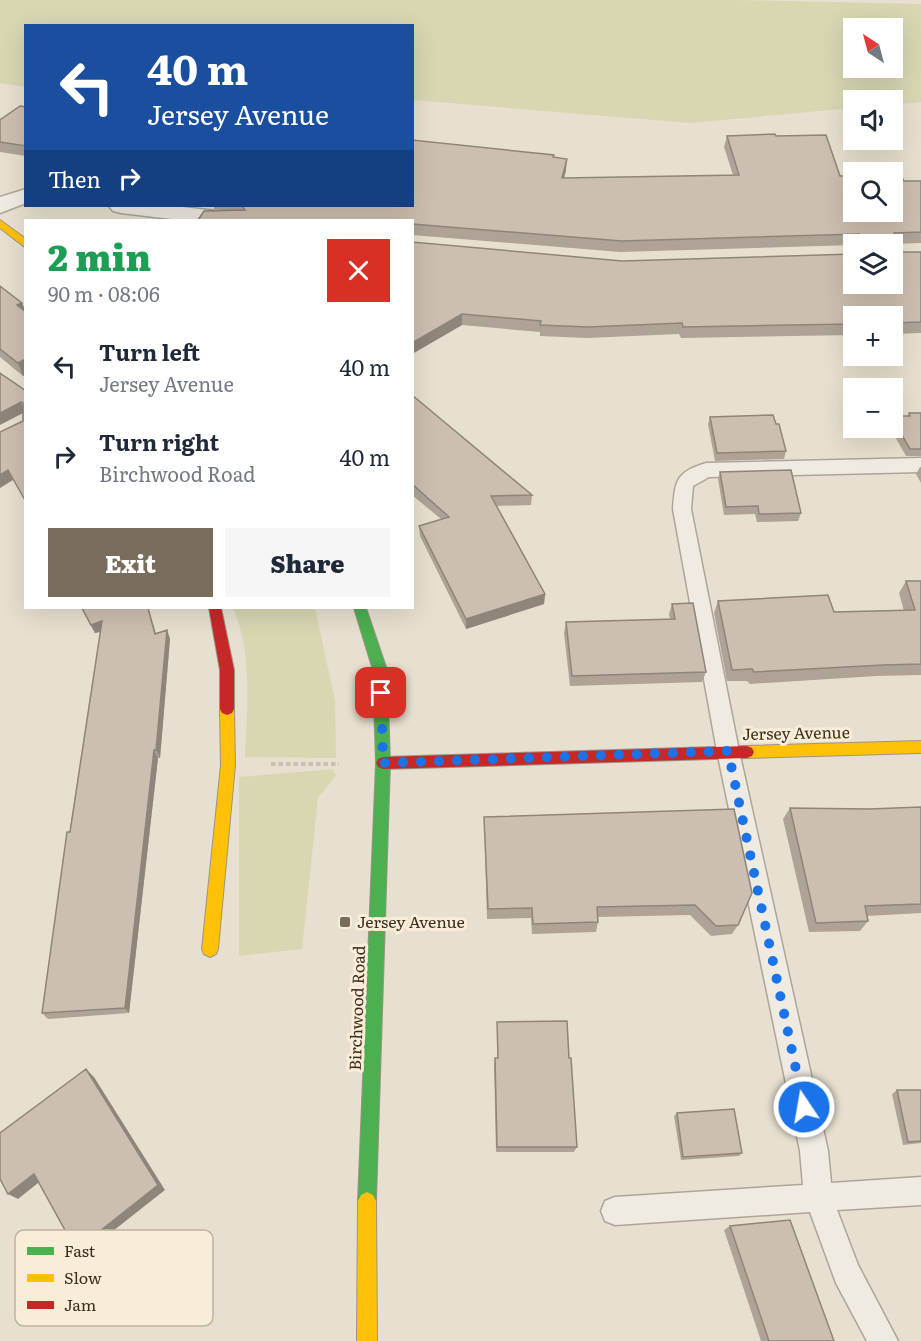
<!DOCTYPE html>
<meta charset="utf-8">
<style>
:root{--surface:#fff;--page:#f6f6f7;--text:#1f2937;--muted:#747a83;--accent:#786c5d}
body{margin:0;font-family:Literata,serif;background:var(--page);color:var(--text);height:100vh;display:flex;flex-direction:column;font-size:22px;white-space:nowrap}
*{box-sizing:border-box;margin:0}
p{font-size:20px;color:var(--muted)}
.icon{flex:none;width:33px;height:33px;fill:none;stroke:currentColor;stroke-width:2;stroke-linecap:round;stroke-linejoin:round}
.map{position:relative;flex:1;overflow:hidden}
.side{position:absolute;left:24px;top:219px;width:390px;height:390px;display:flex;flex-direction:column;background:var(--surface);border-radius:0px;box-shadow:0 6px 24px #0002}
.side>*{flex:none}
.top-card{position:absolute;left:24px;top:24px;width:390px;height:183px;border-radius:0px;box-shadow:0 6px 24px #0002;background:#1a4fa0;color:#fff;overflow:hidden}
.needle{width:39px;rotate:324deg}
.tools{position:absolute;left:843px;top:18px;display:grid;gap:12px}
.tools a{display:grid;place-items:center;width:60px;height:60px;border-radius:0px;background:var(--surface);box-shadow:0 6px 24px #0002;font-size:30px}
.pin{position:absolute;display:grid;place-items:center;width:51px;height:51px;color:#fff;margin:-26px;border-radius:12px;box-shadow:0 3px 9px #0006}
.me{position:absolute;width:66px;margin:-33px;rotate:348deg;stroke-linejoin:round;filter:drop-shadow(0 0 4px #0008)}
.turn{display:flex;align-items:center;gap:21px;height:126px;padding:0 24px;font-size:27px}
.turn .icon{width:78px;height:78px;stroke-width:2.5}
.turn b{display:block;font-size:42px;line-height:51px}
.then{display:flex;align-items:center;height:57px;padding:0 24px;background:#0003;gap:12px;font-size:22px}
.round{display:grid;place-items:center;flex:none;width:63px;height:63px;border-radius:0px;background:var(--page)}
.head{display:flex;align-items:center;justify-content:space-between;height:102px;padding:0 24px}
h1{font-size:36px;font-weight:800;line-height:45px;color:#1e9e55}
.primary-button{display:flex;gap:12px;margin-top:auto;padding:12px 24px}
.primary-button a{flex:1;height:69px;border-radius:0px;background:var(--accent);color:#fff;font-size:24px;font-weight:800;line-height:69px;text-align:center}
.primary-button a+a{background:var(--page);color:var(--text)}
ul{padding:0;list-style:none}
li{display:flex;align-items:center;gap:18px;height:90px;padding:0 24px}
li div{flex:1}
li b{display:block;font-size:22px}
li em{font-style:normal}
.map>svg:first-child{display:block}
.green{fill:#d8d7b2;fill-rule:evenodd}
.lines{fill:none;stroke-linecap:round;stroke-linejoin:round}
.lane-casing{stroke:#ada598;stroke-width:3}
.street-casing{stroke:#ada598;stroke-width:3}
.fast-casing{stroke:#9c9488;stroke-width:2}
.slow-casing{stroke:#9c9488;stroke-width:2}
.jam-casing{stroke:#9c9488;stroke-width:2}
.path{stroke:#c8c1b8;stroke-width:4;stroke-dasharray:4.5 3;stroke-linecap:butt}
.lane{fill:#efeae2;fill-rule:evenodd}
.street{fill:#efeae2;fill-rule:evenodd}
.fast{fill:#4caf50;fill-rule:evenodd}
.slow{fill:#ffc107;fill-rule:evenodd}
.jam{fill:#c62828;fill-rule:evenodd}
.wall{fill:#afa397}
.shaded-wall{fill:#8f857b}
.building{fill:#ccbeb0;stroke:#8f857b;stroke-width:1.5}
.route{stroke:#1a73e8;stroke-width:10;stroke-dasharray:0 18}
.poi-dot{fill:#786c5d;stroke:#f8edd6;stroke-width:2}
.labels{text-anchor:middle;stroke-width:6;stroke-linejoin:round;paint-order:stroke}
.street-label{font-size:16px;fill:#3d2d1f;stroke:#f8edd6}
.poi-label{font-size:16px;fill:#3d2d1f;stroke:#f8edd6;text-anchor:start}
.key{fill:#f8edd6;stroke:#c0b39f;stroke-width:1.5}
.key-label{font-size:16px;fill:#3d2d1f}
</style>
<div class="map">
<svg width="921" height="1341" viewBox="0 0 921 1341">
<rect width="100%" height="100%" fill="#e7e0d0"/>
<path class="green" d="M 0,0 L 737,0 L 921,4 L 921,102 L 893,105 L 892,100 L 854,100 L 853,108 L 690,123 L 413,100 L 412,26 L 26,26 L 25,87 L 0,83 ZM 854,28 L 892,28 L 892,68 L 854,68 Z
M 233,608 L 315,608 L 335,700 L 336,758 L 245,757 C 247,707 253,654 233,608 Z
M 333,769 L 336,776 L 318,798 L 302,949 L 239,956 L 239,777 Z"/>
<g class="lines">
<defs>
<path id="lane" d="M 921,458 L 921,472 L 709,477 L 693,486 L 691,509 L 739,751 L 828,1151 L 831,1183 L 921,1177 L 921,1205 L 837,1210 L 858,1265 L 898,1341 L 867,1341 L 836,1283 L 810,1212 L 615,1225 L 605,1221 L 601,1211 L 605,1201 L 615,1197 L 803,1185 L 800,1151 L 717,751 L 673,509 C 675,481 676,472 706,463 Z"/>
<path id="street" d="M 26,189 L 26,203 L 0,213 L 0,197 Z
M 109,206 L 174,206 L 233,213 L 241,215 L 245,220 L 180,220 L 121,213 L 113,211 Z"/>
<path id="fast" d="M 354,608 L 366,608 L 387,670 L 390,763 L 376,1201 L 373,1207 L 367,1210 L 361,1207 L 358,1201 L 376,763 L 373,670 Z"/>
<path id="slow" d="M 0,220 L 26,239 L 26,248 L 0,228 Z
M 227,703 L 232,705 L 234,709 L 235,765 L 218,949 L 216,954 L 210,957 L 204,954 L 202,949 L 221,765 L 220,709 L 222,705 Z
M 921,741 L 921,753 L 747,758 L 742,756 L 740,752 L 742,748 L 747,746 Z
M 367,1192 L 373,1195 L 376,1201 L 377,1341 L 357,1341 L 358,1201 L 361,1195 Z"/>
<path id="jam" d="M 209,608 L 221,608 L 234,670 L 234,709 L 232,713 L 227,715 L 222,713 L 220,709 L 220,670 Z
M 747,746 L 752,748 L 754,752 L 752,756 L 747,758 L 383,769 L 378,767 L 376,763 L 378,759 L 383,757 Z"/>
</defs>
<use href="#lane" class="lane-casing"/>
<use href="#street" class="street-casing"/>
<use href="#fast" class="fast-casing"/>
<use href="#slow" class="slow-casing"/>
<use href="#jam" class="jam-casing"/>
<path class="path" d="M 271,764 L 339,764"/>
<use href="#lane" class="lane"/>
<use href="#street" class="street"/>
<use href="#fast" class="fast"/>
<use href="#slow" class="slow"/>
<use href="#jam" class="jam"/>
</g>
<path class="wall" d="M 26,107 L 26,156 L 0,152 L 0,120 Z
M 727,136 L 776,136 L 840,176 L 904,181 L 921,181 L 921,243 L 895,244 L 895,252 L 921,252 L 921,333 L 892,334 L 892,316 L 854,316 L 854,335 L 681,338 L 679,334 L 587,338 L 540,336 L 540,332 L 462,325 L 412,354 L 412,242 L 854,284 L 892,244 L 854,244 L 854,245 L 620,252 L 412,235 L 412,220 L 228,211 L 214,209 L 214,206 L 412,206 L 554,158 L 566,170 L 564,178 L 733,175 L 724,147 Z
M 0,286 L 22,303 L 26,312 L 26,375 L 23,376 L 0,357 Z
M 412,395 L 532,495 L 531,505 L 496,506 L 545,594 L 544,604 L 466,629 L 420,536 L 419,526 L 441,519 L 412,495 Z
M 909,413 L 921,413 L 921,456 L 906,456 L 890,428 L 892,428 L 892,416 L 908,416 Z
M 710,417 L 786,451 L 784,459 L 715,461 L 708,424 Z
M 920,467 L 921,467 L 921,483 L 916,474 Z
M 720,472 L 801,513 L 798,521 L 757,522 L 755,514 L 724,515 L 718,479 Z
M 906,581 L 921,581 L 921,675 L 877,676 L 750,684 L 747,681 L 727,681 L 714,613 L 718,601 L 834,612 L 904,611 L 899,593 Z
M 672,604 L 706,672 L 702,682 L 570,686 L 564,633 L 566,622 L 670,619 L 669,614 Z
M 81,608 L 148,608 L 156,633 L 167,630 L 170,639 L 160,758 L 158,758 L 129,1013 L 48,1019 L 42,1013 L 100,632 L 95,633 Z
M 921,807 L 921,913 L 867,916 L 868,921 L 860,931 L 809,932 L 783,819 L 790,808 L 869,809 Z
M 734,809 L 738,925 L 732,934 L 711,936 L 690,915 L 598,917 L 598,922 L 596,932 L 532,934 L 531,918 L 487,919 L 484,817 Z
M 497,1022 L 569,1058 L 577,1147 L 574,1152 L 496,1152 L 494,1065 L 495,1058 L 497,1058 Z
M 897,1090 L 921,1090 L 921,1143 L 903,1145 L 892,1094 Z
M 677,1113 L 742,1153 L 739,1156 L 681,1160 L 674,1116 Z
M 730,1226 L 834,1341 L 761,1341 L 724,1230 Z"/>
<path class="shaded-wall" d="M 567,159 L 566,170 L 561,190 L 562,178 Z
M 22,303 L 26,312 L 17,305 Z
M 462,314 L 462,325 L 412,354 L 412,343 Z
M 26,359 L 26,375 L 23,376 L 18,363 Z
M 21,402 L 25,412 L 0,425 L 0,413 Z
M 8,470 L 13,480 L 0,488 L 0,475 Z
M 545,594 L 544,604 L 466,629 L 466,619 Z
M 102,621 L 106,630 L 95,633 L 91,625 Z
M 167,630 L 170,639 L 160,758 L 156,750 Z
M 154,750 L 158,758 L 129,1013 L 125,1008 Z
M 86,1069 L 94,1077 L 165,1190 L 85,1253 L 76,1250 Z
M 34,1174 L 43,1179 L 18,1199 L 8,1194 Z"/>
<path class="building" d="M 20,106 L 26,107 L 26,146 L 0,142 L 0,120 Z
M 775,134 L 776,136 L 826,135 L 840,176 L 854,176 L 854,212 L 892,212 L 892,174 L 900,174 L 904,181 L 921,181 L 921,232 L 894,233 L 895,252 L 921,252 L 921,322 L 892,323 L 892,316 L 854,316 L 854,324 L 683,327 L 682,323 L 588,327 L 540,325 L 541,321 L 462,314 L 412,343 L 412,242 L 622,261 L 854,254 L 854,284 L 892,284 L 892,244 L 860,244 L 859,234 L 622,241 L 412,224 L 412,220 L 198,220 L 204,211 L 245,210 L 242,206 L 412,206 L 412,140 L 554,155 L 553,157 L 567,159 L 562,178 L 739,175 L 727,136 Z
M 0,286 L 22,303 L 17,305 L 26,312 L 26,359 L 18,363 L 0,349 Z
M 0,373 L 26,391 L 26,502 L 8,470 L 0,475 L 0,432 L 23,421 L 23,403 L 21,402 L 0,413 Z
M 412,395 L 532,495 L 491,496 L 545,594 L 466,619 L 419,526 L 449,517 L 412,484 Z
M 909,413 L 921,413 L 921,449 L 910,449 L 892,418 L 892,416 L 910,416 Z
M 773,415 L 776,424 L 779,424 L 786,451 L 717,453 L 710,417 Z
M 791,470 L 801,513 L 759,514 L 758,506 L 726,507 L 720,472 Z
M 906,581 L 921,581 L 921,664 L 883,665 L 754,672 L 752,669 L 732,670 L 718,601 L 828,595 L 834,612 L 915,610 Z
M 693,603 L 706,672 L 572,676 L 566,622 L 675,619 L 672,604 Z
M 82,608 L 148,608 L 155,634 L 167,630 L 156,750 L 154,750 L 125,1008 L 42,1013 L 67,832 L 70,832 L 102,621 L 91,625 Z
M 921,807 L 921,904 L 865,906 L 868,921 L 816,923 L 790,808 L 869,809 Z
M 734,809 L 752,893 L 738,925 L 716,926 L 695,905 L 597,907 L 598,922 L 533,924 L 532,908 L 488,909 L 484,817 Z
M 567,1021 L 569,1058 L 571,1058 L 577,1147 L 497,1147 L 495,1058 L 498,1058 L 497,1022 Z
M 86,1069 L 158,1185 L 76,1250 L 34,1174 L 8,1194 L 0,1179 L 0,1133 Z
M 897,1090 L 921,1090 L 921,1141 L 908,1142 Z
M 734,1109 L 742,1153 L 683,1157 L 677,1113 Z
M 790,1220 L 834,1341 L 769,1341 L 730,1226 Z"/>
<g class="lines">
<path class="route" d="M 381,693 L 383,763 L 728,751 L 804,1107"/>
</g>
<rect class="poi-dot" x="339" y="916" width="12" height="12" rx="3"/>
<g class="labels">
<g class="street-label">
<text transform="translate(796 733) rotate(-1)" y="6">Jersey Avenue</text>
<text transform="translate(357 1008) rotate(-88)" y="6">Birchwood Road</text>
</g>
<g class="poi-label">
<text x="357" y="928">Jersey Avenue</text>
</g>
</g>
<rect x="15" y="1230" width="198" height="96" rx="9" class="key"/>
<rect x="27" y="1247" width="27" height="8" fill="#4caf50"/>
<rect x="27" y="1274" width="27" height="8" fill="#ffc107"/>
<rect x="27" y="1301" width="27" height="8" fill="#c62828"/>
<g class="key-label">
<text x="64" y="1257">Fast</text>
<text x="64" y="1284">Slow</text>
<text x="64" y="1311">Jam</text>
</g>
</svg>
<div class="tools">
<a><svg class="needle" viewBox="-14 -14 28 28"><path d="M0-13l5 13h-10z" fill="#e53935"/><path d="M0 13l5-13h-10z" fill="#747a83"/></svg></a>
<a><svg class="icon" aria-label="sound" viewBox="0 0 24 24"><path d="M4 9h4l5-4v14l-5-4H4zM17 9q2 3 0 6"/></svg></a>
<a><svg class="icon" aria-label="search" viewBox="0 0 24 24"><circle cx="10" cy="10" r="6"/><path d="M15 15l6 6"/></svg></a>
<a><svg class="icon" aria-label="layers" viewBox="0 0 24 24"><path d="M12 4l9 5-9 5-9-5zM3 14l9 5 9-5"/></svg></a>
<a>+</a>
<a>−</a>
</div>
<div class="pin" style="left:381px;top:693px;background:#d93025"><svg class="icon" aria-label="arrive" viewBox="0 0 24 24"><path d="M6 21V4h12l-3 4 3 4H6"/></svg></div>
<svg class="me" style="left:804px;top:1107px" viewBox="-20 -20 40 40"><circle r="17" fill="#1a73e8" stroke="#fff" stroke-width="3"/><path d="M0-11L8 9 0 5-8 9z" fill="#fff"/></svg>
<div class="top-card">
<div class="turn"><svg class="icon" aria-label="left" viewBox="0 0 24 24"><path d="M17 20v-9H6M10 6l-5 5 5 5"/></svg><div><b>40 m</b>Jersey Avenue</div></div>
<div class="then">Then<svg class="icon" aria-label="right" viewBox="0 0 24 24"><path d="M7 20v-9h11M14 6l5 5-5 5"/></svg></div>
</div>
<section class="side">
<div class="head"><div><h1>2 min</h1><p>90 m · 08:06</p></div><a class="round" style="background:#d93025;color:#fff"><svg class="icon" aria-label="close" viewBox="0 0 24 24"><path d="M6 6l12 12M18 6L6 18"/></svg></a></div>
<ul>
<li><svg class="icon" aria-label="left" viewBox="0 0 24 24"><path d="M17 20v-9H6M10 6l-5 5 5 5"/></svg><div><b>Turn left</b><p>Jersey Avenue</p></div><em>40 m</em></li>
<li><svg class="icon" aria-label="right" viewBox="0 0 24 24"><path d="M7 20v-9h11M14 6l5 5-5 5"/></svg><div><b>Turn right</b><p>Birchwood Road</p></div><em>40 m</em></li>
</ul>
<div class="primary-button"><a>Exit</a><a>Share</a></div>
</section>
</div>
